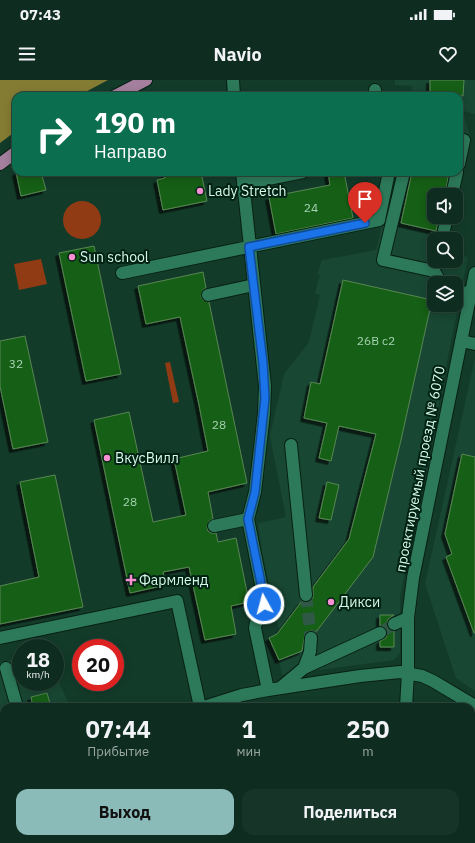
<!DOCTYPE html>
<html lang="ru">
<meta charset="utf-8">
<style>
:root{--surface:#0e2c20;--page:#173429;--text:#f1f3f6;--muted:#9ba7a5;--line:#2e483e;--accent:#8bbbb9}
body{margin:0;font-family:"IBM Plex Sans",sans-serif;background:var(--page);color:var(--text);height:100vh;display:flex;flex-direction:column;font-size:15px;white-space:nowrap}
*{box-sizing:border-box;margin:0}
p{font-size:13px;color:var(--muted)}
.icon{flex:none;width:22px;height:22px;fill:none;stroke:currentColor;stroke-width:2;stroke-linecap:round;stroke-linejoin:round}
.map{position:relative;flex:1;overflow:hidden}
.panel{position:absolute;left:0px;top:623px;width:475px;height:140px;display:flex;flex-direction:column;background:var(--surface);border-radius:12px 12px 0 0;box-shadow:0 2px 10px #0003,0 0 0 1px var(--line)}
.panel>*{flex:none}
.guide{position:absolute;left:12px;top:12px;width:451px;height:84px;border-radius:12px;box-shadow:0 2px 10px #0003,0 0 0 1px var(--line);background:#0b6e4f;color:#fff;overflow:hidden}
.fabs{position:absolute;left:427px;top:108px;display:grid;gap:8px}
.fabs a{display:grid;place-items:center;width:36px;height:36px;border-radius:8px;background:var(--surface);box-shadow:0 2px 10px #0003,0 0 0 1px var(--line);font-size:20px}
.speed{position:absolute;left:12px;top:559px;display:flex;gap:8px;font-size:20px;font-weight:700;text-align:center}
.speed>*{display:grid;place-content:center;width:52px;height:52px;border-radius:50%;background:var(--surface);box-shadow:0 2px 10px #0003,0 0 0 1px var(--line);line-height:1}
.speed small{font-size:10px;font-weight:400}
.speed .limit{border:6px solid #d22;background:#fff;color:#111}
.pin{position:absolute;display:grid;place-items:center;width:34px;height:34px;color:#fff;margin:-41px -17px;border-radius:50% 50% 50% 0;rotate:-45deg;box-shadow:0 0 4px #0007}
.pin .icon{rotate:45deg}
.me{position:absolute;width:44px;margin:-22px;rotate:353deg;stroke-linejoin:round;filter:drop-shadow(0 0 3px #0008)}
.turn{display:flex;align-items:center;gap:14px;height:84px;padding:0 16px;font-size:18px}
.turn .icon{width:52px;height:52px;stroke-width:2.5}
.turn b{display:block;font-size:28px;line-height:34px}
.eta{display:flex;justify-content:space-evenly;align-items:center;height:68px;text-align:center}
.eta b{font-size:24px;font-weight:700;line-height:28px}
.cta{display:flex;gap:8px;margin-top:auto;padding:8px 16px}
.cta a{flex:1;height:46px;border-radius:12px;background:var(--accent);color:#111;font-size:16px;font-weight:700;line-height:46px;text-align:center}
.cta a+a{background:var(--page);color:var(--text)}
.status{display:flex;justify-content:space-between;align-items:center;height:28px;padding:0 20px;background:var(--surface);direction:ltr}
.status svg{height:11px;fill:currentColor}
header{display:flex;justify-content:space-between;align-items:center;height:52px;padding:0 16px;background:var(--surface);font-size:18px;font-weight:700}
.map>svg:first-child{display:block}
.built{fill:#184733;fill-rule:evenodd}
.green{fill:#903b14}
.water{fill:#857c33}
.building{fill:#185f16;stroke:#578653;filter:url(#shadow)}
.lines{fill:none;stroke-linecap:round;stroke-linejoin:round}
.minor-tunnel{stroke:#305846;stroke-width:12;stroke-dasharray:12 6;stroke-linecap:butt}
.minor-casing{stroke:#082015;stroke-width:14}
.major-casing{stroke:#082015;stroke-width:14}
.minor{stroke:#2d7a5a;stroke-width:12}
.major{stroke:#a4809e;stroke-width:12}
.route-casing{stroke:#114b97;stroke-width:10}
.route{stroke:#1a73e8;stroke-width:7}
.poi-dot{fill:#f690d0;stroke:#012114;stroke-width:1.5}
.labels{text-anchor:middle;stroke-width:4;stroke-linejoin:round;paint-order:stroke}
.number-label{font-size:12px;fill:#a6d3b3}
.poi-label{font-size:14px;fill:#d5fae7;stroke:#012114;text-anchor:start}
.street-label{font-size:14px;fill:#d5fae7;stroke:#012114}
</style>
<div class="status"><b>07:43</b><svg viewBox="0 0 49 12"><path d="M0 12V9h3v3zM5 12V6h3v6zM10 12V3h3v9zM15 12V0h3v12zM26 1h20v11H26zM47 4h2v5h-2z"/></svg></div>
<header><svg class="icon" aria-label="menu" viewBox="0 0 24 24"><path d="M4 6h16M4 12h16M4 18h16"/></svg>Navio<svg class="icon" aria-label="heart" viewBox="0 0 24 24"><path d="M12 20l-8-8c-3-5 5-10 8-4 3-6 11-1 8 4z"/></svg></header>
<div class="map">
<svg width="475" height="763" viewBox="0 0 475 763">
<defs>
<filter id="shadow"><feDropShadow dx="-3.5" dy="3.5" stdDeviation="0" flood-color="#0009"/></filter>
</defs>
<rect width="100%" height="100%" fill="#133b2a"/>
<path class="built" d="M 395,0 L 475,0 L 475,34 L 463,31 L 471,60 L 456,123 L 456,115 L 434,115 L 434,137 L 453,137 L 447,159 L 434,159 L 434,181 L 456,181 L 456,174 L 468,177 L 400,517 L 400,573 L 394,580 L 282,595 L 279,580 L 269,558 L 277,554 L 279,551 L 262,472 L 258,443 L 286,437 L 270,356 L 284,294 L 309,262 L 320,215 L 315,213 L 320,195 L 317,194 L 322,180 L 376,170 L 395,92 L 459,92 L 459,16 L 411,16 L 412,6 L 395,5 ZM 434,203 L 456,203 L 456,225 L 434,225 Z
M 475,278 L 475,611 L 456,598 L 425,504 Z
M 21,578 L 21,602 L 55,602 L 55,593 L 70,627 L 4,627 L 4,698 L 0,700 L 0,582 Z
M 269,759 L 415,759 L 417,763 L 270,763 Z"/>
<path class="green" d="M63 140a19 19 0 1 1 38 0a19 19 0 1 1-38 0Z
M 41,179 L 47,204 L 19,210 L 14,184 Z
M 170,282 L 179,322 L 173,323 L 165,283 Z"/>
<path class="water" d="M 0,0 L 108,0 L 78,16 L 16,16 L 16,51 L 0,63 Z"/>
<path class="building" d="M 430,0 L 464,0 L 463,16 L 430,14 Z
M 16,92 L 41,92 L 46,110 L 21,116 Z
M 164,92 L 201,92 L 207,121 L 163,130 L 157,100 L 165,98 Z
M 328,92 L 344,92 L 353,138 L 276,154 L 269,117 L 330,105 Z
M 412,92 L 449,92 L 445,115 L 434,115 L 434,137 L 439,137 L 436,151 L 401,143 Z
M 94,166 L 121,294 L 86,301 L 59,173 Z
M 203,192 L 206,208 L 203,210 L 201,216 L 203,220 L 209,222 L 247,403 L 208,412 L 213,439 L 209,441 L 207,447 L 208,451 L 211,453 L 216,453 L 218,462 L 236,458 L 249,522 L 231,526 L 236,554 L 205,560 L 189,487 L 163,492 L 166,505 L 130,513 L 94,340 L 129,332 L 153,442 L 186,435 L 174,379 L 208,371 L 199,325 L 180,237 L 146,244 L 138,206 Z
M 343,200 L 432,220 L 401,360 L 373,477 L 316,552 L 311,551 L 305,554 L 302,571 L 279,580 L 269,558 L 277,554 L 302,521 L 307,522 L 313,518 L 313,507 L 349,459 L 376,354 L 339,346 L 331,381 L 319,378 L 327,343 L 304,338 L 311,302 L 320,304 Z
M 25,256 L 48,362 L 13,369 L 0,306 L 0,261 Z
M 462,374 L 475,377 L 475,553 L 474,553 L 446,477 L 452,474 L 445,454 Z
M 55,395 L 83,527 L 0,544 L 0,506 L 39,497 L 20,402 Z
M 327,402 L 339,405 L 331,440 L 319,438 Z
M 380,535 L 394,535 L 388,539 L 387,544 L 389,550 L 394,551 L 394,567 L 380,567 L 380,561 L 386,558 L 387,553 L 385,547 L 380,546 Z
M 47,613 L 51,627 L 33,627 L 31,617 Z"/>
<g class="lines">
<path class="minor-tunnel" d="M 306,515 L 311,558
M 380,553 L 394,544"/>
<defs>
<path id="minor" d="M 233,0 L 234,16
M 375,10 L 376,16
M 459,84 L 464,60
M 242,92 L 265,306 L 264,333 L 255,412 L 248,439 L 264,519 C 263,530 256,537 255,548 L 268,610
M 404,92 L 383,180 L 434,191 L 441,203
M 243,104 L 303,92
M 452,115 L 457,92
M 442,159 L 447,137
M 122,193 L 379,140 L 389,92
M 456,211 L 471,214
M 208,215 L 254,205
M 461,261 L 475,264
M 291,365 L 306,515
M 214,446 L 248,439
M 394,544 L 408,538
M 0,558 L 177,521 L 200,627
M 6,588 L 17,627
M 304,588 L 310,572 L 311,558
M 280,608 L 304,588 L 380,553
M 204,627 L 242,615 L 268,610 L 360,596 L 400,592 L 422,596 L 433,601 L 475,626
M 406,627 L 408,593 L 408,538 L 413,498 L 475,193
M 0,644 L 4,655
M 0,712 L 4,711
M 471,720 L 475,723
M 471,738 L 475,740
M 23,759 L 25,763
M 87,759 L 89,763
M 423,759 L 424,763
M 472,763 L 475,759"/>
<path id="major" d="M 115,16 L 146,0
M 0,84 L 16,72"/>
</defs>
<use href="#minor" class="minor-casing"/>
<use href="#major" class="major-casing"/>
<use href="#minor" class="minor"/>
<use href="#major" class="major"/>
</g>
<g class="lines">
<defs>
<path id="route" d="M 264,524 L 263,513 L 248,439 L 255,412 L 265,318 L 263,283 L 249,167 L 365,143"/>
</defs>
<use href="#route" class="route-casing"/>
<use href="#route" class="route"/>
</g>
<g class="poi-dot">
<circle cx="200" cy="111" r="4"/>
<circle cx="72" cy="177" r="4"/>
<circle cx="107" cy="378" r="4"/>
<path d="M129 494h4v4h4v4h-4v4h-4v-4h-4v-4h4z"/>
<circle cx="331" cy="522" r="4"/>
</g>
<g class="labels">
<g class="number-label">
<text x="311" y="132">24</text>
<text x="376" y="265">26В с2</text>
<text x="16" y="288">32</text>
<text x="219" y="349">28</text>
<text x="130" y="426">28</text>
</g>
<g class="poi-label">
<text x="208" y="116">Lady Stretch</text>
<text x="80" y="182">Sun school</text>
<text x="115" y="383">ВкусВилл</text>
<text x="139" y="505">Фармленд</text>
<text x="339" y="527">Дикси</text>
</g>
<g class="street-label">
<text transform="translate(420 389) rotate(-79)" y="5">проектируемый проезд № 6070</text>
</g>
</g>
</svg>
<div class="fabs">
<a><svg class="icon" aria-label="sound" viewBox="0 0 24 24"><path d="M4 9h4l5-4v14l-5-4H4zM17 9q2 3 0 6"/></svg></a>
<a><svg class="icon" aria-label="search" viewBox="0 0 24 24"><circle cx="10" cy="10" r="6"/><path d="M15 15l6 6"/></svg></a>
<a><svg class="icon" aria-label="layers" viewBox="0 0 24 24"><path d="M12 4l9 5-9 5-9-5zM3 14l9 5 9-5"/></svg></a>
</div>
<div class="speed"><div>18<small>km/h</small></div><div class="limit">20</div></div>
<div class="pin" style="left:365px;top:143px;background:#d93025"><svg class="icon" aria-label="arrive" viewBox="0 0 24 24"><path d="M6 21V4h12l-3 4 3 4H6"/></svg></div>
<svg class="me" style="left:264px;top:524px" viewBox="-20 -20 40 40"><circle r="17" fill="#1a73e8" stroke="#fff" stroke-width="3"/><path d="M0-11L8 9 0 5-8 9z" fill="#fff"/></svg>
<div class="guide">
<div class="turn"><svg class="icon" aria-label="right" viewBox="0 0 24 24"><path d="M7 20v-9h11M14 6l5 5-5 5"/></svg><div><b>190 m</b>Направо</div></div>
</div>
<section class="panel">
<div class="eta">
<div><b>07:44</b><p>Прибытие</p></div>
<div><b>1</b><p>мин</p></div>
<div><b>250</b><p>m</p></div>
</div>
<div class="cta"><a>Выход</a><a>Поделиться</a></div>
</section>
</div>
